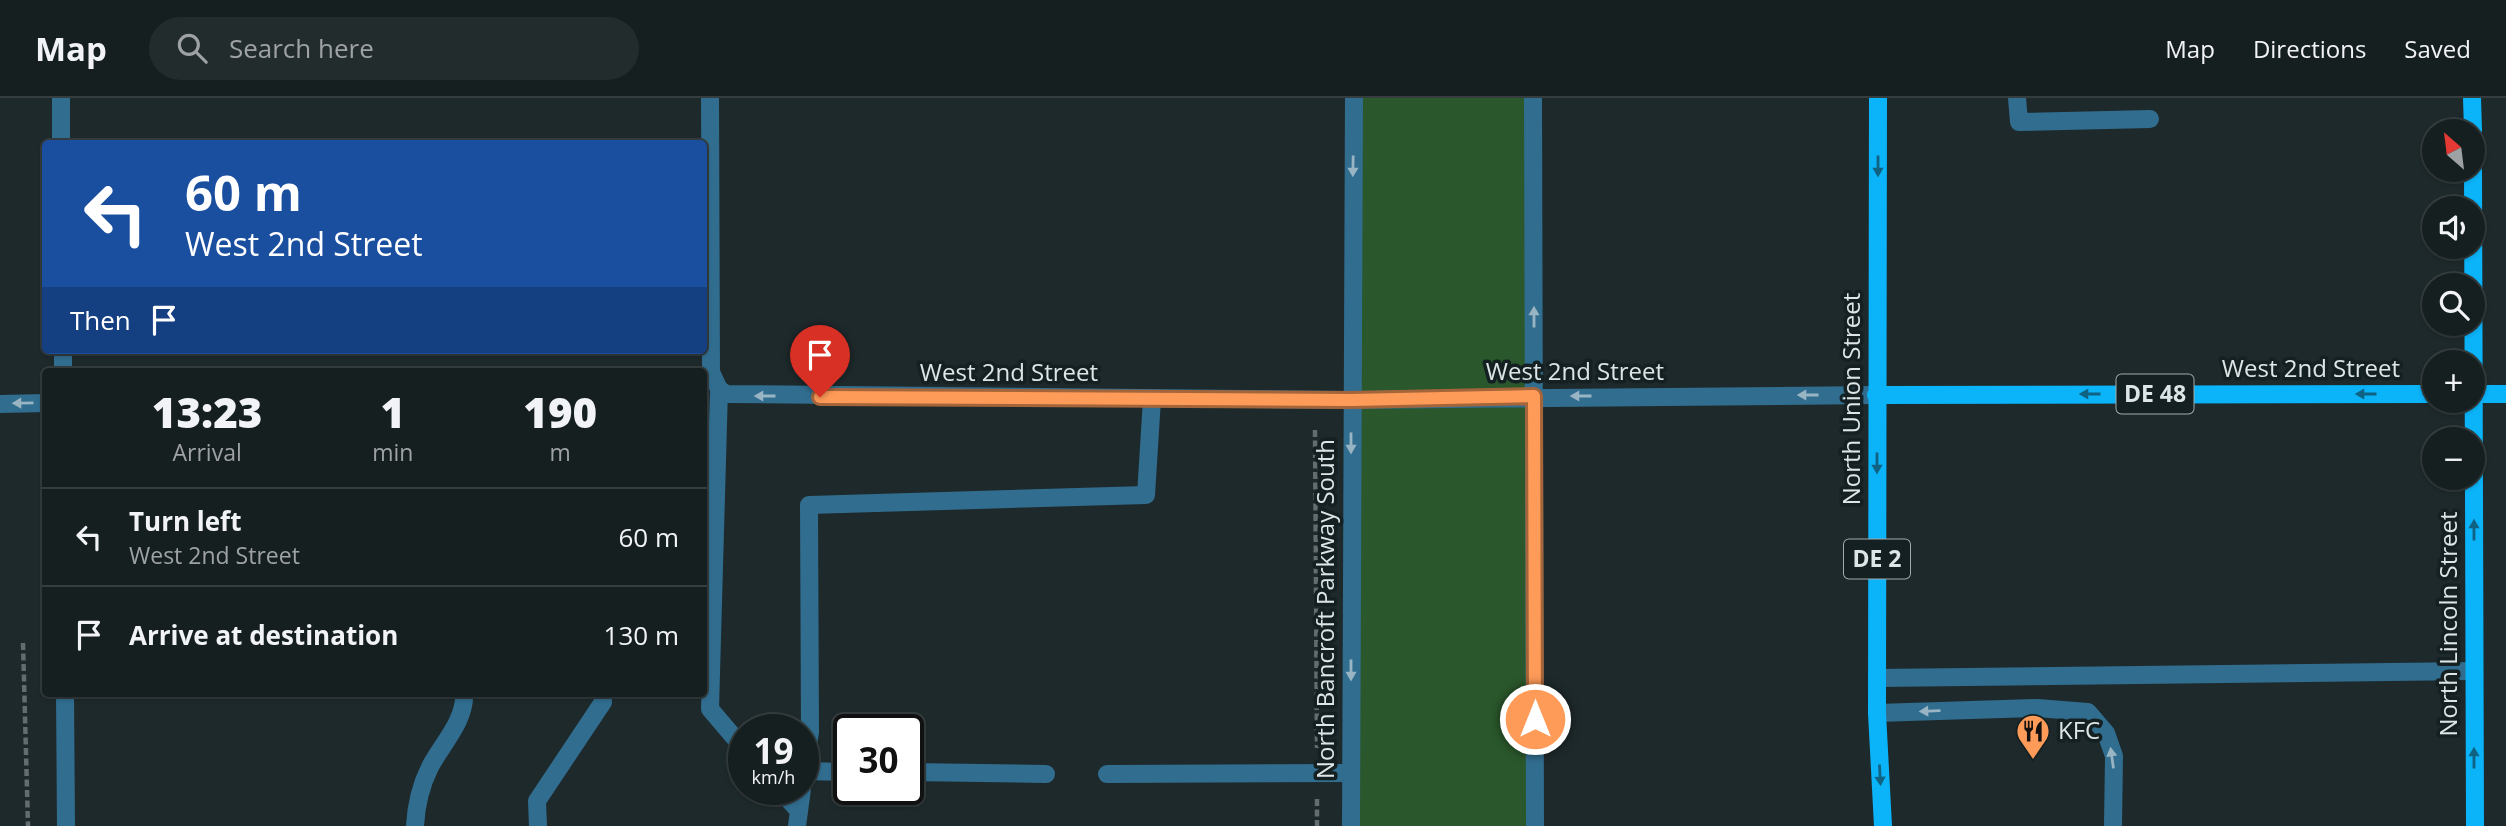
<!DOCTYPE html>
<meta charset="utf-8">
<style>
:root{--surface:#161f20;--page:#232c2d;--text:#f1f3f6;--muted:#9ea2a5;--line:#353d3e}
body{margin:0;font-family:"Open Sans",sans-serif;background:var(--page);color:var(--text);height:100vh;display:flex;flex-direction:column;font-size:26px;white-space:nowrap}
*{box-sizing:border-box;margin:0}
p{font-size:23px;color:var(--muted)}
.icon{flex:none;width:38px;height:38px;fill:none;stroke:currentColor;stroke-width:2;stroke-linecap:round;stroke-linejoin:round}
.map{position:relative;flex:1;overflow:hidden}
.details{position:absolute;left:42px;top:270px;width:665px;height:329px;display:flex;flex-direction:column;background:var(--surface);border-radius:7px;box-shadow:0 2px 5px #0004,0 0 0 2px var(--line)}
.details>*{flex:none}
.hud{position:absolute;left:42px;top:42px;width:665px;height:214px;border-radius:7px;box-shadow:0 2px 5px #0004,0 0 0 2px var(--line);background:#1a4fa0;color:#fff;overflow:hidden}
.needle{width:46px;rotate:332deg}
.fabs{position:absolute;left:2422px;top:21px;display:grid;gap:14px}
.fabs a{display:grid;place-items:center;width:63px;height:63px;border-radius:50%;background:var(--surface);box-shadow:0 2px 5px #0004,0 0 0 2px var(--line);font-size:35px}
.speed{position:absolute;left:728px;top:616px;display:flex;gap:14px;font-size:35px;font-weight:700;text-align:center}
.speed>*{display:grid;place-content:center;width:91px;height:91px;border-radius:50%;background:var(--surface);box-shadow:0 2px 5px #0004,0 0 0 2px var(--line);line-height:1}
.speed small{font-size:18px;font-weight:400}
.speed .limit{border:4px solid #111;border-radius:10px;background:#fff;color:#111}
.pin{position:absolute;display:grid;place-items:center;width:60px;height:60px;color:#fff;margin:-72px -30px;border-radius:50% 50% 50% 0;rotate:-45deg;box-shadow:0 0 7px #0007}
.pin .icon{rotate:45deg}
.me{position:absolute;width:77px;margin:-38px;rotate:0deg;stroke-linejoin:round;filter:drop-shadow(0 0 5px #0008)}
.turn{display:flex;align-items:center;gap:24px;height:147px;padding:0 28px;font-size:32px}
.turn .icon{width:91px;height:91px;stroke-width:2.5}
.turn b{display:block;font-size:49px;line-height:60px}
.then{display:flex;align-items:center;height:66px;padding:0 28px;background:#0003;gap:14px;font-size:26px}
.eta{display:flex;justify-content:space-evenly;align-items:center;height:119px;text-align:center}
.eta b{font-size:42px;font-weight:800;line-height:49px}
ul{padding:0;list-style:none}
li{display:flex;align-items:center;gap:21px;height:98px;padding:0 28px;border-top:2px solid var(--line)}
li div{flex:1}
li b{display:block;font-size:26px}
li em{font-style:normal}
header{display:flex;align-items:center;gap:42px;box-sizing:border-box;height:98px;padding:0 35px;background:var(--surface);border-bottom:2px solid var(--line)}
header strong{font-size:33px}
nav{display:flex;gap:38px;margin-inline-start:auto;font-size:24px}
.search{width:490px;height:63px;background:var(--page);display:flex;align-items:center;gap:18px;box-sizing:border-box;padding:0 24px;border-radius:38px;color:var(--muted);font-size:26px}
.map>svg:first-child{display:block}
.green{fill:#2a572b}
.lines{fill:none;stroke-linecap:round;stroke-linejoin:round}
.path{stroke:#636c6e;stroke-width:4.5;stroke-dasharray:7 3.5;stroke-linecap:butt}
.service{stroke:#316d8f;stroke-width:18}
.minor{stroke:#316d8f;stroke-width:18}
.primary{stroke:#0bb3f8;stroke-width:18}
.oneway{fill:#99b5c3}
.oneway2{fill:#106282}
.route-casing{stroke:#a5653a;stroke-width:18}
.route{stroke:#fe9b59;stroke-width:12}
.labels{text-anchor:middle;stroke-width:7;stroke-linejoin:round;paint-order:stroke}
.shield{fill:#142021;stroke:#a1aaab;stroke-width:2}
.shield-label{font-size:23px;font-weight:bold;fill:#dee5e6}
.street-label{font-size:24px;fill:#dee5e6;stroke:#142021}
.poi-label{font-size:24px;fill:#dee5e6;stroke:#142021;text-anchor:start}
</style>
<header>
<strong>Map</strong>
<div class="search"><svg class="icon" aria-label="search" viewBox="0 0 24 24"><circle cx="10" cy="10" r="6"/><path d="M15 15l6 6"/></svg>Search here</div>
<nav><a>Map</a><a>Directions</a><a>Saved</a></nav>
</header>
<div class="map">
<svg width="2506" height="728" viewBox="0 0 2506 728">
<rect width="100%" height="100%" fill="#1e292b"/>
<path class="green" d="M 1354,0 L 1533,0 L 1535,728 L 1351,728 Z"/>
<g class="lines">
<path class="path" d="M 1315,332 L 1317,650
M 23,545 L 28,728
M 1317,701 L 1317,728"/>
<path class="service" d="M 2017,0 L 2019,24 L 2150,21
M 719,291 L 710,611 L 744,651
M 1877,580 L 2474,573
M 1877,615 L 2037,610 L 2088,614 L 2106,635 L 2114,658 L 2113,728
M 804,673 L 849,674
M 908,674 L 1046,676
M 1107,676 L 1351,675
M 803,681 L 810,634 L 809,407 L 1146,397 L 1152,301
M 779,691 L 799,713
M 415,728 C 416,708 421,687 430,669 C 442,646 466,622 464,595
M 538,728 L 537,703 L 603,604 L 603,595
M 797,728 L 802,691"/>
<path class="minor" d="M 61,0 L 61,46
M 710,0 L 711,274 L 719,291 L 726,296 L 1351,302 L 1876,297
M 1533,0 L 1535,728
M 63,252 L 63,273
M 0,306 L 46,305
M 65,595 L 66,728
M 1351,728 L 1354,0"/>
<path class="primary" d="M 1878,0 L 1877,615 L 1883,728
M 2472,0 L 2473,33
M 2473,72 L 2475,728
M 2473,296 L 2506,296
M 1876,297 L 2434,296"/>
</g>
<defs><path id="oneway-solid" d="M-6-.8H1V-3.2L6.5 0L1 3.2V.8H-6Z" transform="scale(1.75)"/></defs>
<g class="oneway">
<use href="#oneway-solid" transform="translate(1353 68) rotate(91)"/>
<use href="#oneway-solid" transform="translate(1534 219) rotate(-90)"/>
<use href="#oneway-solid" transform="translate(1808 297) rotate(180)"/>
<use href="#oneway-solid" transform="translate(765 298) rotate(-180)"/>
<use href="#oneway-solid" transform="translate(1581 298) rotate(180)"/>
<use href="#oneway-solid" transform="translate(23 305) rotate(179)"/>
<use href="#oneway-solid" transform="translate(1351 345) rotate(90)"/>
<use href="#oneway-solid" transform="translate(1351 572) rotate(90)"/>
<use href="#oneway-solid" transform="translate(1930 613) rotate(178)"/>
<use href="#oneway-solid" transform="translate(2112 660) rotate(-98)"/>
</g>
<g class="oneway2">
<use href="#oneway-solid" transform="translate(1878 68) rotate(90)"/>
<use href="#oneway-solid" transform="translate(2090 296) rotate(180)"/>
<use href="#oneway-solid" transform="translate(2366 296) rotate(180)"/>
<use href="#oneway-solid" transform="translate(1877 365) rotate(90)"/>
<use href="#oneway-solid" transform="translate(2474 432) rotate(-90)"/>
<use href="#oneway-solid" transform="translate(2474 660) rotate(-90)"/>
<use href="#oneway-solid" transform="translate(1880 677) rotate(87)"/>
</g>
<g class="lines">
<defs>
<path id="route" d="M 820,299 L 1351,302 L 1534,298 L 1535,621"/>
</defs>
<use href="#route" class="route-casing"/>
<use href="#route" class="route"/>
</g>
<defs>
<symbol id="restaurant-pin" viewBox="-11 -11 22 30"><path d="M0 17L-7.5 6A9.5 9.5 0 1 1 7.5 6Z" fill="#fe9b59" stroke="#142021"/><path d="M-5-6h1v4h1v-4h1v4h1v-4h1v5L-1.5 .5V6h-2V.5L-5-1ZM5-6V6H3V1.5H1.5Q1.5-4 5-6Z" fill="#111"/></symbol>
</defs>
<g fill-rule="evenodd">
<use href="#restaurant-pin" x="2014" y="614" width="38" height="52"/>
</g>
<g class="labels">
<g class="shield">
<rect x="2116.5" y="276.5" width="77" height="39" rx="5"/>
<rect x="1844" y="441.5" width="66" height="39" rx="5"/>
</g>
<g class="shield-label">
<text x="2155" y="304">DE 48</text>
<text x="1877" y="469">DE 2</text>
</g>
<g class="street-label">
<text x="2311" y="279">West 2nd Street</text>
<text x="1575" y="282">West 2nd Street</text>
<text x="1009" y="283">West 2nd Street</text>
<text transform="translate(1852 301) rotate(-90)" y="8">North Union Street</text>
<text transform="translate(1326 511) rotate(-90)" y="8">North Bancroft Parkway South</text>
<text transform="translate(2449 526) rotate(-90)" y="8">North Lincoln Street</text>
</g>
<g class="poi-label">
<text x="2058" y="641">KFC</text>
</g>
</g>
</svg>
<div class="fabs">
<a><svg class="needle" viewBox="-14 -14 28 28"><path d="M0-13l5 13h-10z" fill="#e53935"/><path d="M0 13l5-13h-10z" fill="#9ea2a5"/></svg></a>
<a><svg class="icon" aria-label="sound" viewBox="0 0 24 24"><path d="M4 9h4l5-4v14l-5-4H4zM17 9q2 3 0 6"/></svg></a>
<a><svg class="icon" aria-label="search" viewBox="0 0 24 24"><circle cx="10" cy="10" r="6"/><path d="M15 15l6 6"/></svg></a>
<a>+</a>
<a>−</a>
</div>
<div class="speed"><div>19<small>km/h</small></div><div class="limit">30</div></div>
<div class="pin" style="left:820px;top:299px;background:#d93025"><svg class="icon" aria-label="arrive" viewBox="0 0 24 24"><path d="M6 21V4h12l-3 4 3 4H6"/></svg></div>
<svg class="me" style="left:1535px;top:621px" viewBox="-20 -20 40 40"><circle r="17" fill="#fe9b59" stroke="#fff" stroke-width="3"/><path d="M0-11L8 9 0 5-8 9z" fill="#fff"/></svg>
<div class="hud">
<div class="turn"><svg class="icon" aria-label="left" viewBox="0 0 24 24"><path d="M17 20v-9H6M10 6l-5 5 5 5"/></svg><div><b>60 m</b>West 2nd Street</div></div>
<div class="then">Then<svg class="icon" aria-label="arrive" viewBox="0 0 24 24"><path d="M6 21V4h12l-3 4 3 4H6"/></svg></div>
</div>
<section class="details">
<div class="eta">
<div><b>13:23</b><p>Arrival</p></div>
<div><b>1</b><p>min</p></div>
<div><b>190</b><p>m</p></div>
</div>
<ul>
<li><svg class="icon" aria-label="left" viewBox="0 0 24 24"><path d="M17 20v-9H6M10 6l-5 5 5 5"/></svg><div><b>Turn left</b><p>West 2nd Street</p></div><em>60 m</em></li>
<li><svg class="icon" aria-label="arrive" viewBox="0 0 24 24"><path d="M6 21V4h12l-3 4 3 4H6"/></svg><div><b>Arrive at destination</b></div><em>130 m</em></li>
</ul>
</section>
</div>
